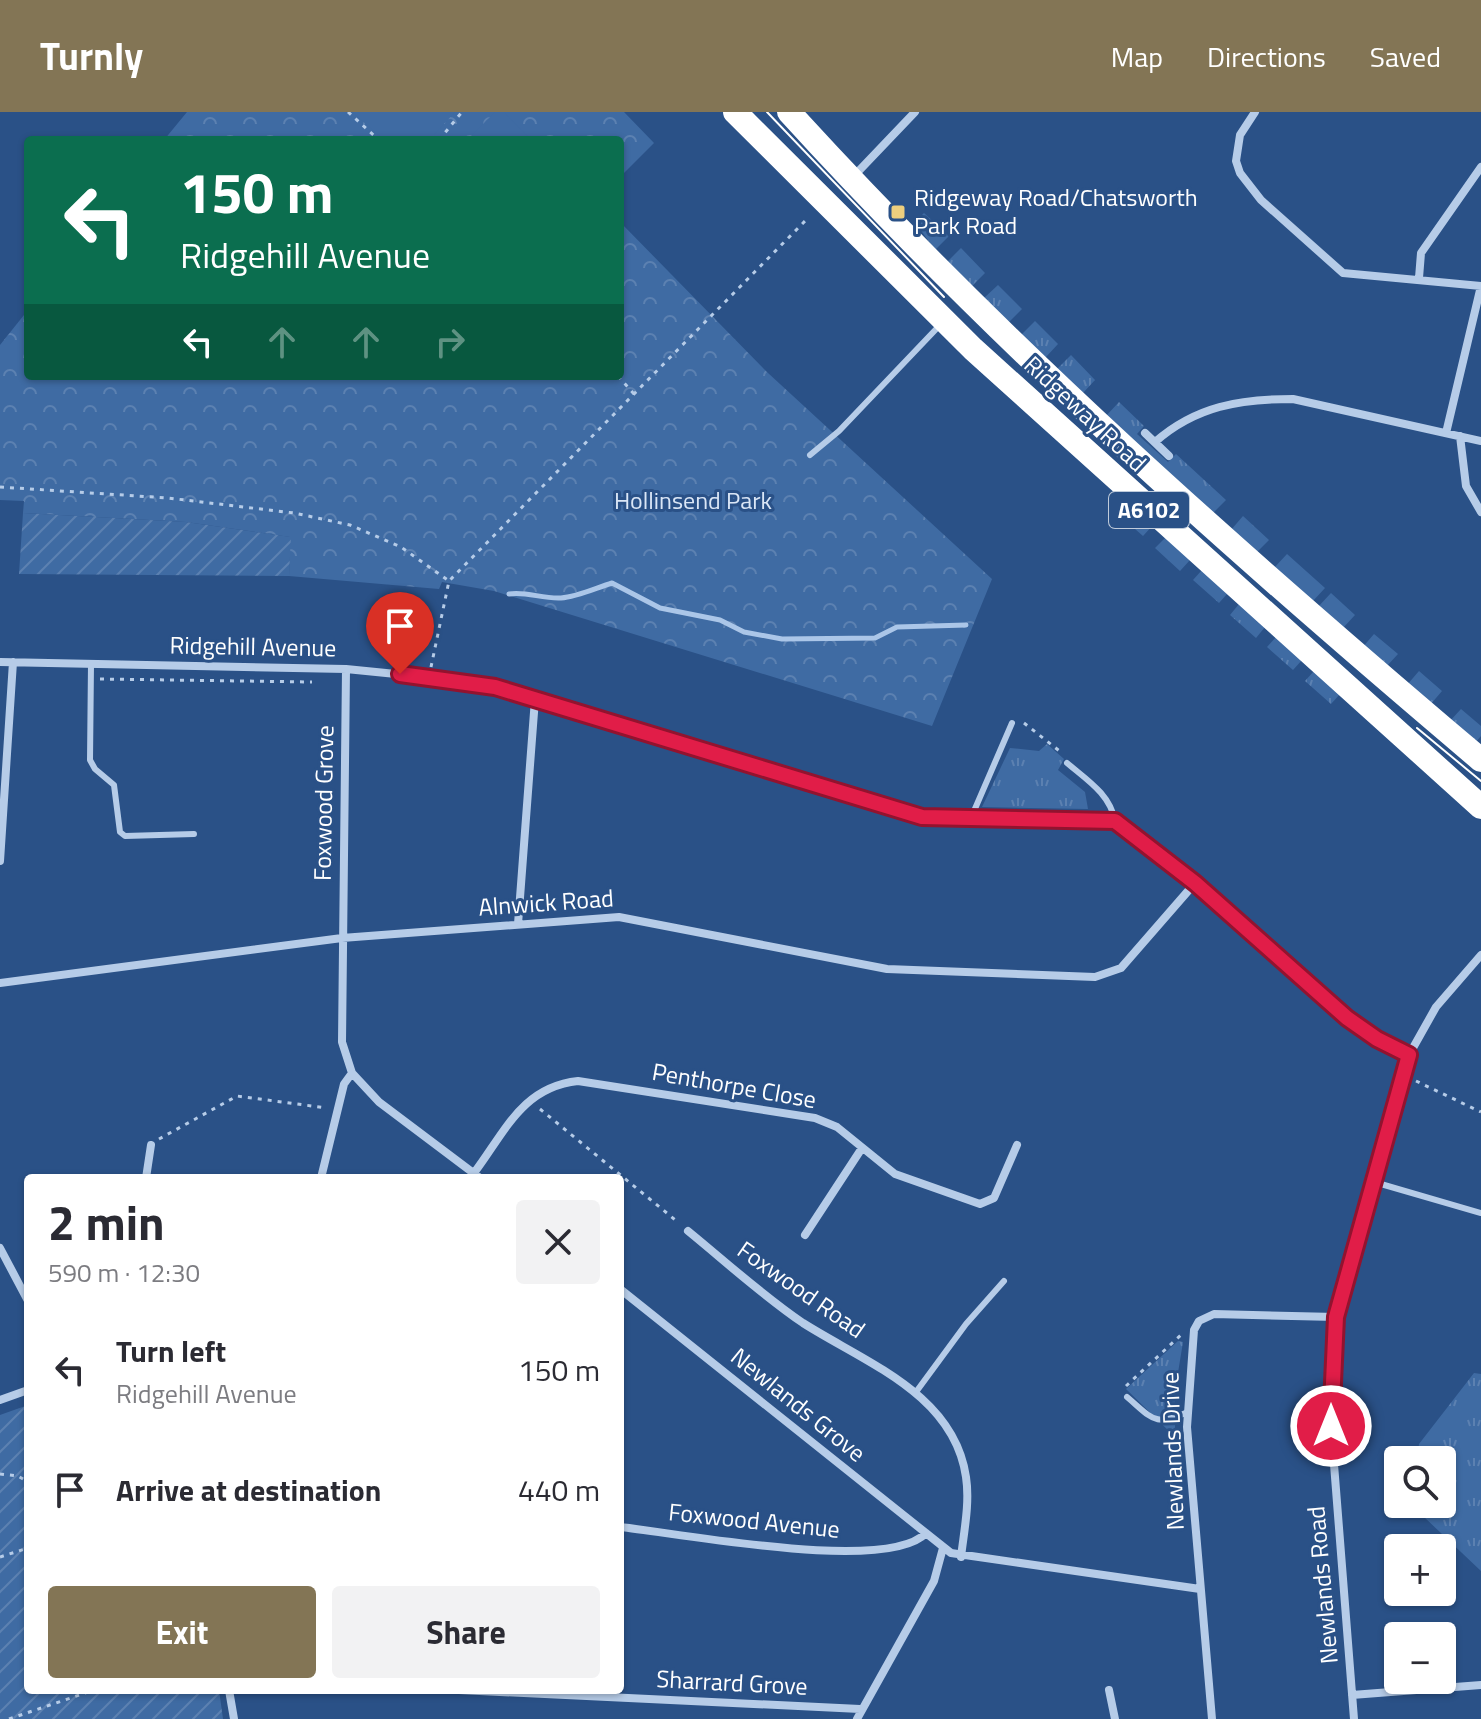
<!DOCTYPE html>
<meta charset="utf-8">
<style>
:root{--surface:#fff;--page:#f2f2f3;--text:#2b2b33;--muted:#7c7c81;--accent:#837555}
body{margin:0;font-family:"Titillium Web",sans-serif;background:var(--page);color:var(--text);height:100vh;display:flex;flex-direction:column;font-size:30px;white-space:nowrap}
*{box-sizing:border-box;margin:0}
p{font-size:26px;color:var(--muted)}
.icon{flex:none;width:44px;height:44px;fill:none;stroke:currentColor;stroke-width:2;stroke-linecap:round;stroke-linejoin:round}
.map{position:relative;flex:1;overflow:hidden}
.drawer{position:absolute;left:24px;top:1062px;width:600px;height:520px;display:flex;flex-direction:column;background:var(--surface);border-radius:8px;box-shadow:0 2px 6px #0004}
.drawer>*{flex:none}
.guide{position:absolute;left:24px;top:24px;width:600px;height:244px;border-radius:8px;box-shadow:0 2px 6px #0004;background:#0b6e4f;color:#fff;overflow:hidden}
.tools{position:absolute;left:1384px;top:1334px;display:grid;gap:16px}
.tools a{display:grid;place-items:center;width:72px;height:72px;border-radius:8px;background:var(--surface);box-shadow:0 2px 6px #0004;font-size:40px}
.pin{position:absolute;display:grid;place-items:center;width:68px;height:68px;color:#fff;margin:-82px -34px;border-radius:50% 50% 50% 0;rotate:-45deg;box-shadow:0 0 8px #0007}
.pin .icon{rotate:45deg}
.me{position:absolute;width:88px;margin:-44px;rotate:0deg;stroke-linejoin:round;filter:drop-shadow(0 0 6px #0008)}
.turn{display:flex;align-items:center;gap:28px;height:168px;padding:0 24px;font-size:36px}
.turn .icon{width:104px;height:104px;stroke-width:2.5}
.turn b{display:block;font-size:56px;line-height:68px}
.lanes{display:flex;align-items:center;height:76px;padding:0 24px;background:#0003;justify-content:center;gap:40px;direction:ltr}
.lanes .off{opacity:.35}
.round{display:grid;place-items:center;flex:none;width:84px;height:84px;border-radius:8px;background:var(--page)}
.headline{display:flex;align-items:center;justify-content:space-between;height:136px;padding:0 24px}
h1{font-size:48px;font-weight:700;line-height:60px}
.primary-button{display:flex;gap:16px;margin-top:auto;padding:16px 24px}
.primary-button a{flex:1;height:92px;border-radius:8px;background:var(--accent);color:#fff;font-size:32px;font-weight:700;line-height:92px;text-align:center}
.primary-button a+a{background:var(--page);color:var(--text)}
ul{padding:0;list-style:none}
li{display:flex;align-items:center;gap:24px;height:120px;padding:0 24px}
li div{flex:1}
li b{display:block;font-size:30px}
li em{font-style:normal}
header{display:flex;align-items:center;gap:48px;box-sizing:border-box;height:112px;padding:0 40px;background:var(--accent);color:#fff}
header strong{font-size:38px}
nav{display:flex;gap:44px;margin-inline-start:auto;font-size:28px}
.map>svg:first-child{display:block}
.grass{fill:url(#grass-tufts)}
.park{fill:url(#park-crowns)}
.garden{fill:url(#garden-furrows)}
.pitch{fill:#3f6ba3}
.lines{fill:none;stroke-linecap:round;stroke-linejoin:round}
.stream{stroke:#abc6e8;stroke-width:5}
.path{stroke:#b6cce8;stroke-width:3;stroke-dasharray:4 6;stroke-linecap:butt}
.lane{stroke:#b6cce8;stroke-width:6}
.street{stroke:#b6cce8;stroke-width:8}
.highway{stroke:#fff;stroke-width:24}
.tram{stroke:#fff;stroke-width:2}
.route-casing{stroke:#92132f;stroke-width:20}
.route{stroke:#e11d48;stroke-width:14}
.poi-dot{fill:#eecf7e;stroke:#2a5187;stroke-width:3}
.labels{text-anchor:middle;stroke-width:6;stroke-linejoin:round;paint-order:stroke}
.shield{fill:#2a5187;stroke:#bfcbdb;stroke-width:2}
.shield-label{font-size:22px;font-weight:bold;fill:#fff}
.poi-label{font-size:24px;fill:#fff;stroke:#2a5187;text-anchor:start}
.street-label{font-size:24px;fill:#fff;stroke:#2a5187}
.park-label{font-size:24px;fill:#dae6f6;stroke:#2a5187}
</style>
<header>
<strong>Turnly</strong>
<nav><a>Map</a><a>Directions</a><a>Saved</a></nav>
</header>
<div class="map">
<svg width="1481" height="1607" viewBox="0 0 1481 1607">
<defs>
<pattern id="grass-tufts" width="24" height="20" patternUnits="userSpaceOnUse" patternTransform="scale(2)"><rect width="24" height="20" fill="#3f6ba3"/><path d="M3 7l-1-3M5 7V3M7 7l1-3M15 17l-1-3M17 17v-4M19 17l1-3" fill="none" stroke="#5c81b1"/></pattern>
<pattern id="park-crowns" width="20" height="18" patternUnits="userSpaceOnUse" patternTransform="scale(2)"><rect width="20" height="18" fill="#3f6ba3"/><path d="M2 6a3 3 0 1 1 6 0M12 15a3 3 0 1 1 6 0" fill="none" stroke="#5c81b1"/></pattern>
<pattern id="garden-furrows" width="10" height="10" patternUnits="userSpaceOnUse" patternTransform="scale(2)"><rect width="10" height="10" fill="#3f6ba3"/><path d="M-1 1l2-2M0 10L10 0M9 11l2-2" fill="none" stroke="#5c81b1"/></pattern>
</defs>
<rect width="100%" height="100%" fill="#2a5187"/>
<path class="grass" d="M 924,101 L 949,124 L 935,138 L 915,110 Z
M 961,136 L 985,161 L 970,176 L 946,151 Z
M 998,173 L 1022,197 L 1008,211 L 983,187 Z
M 1035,209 L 1058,232 L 1045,246 L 1021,223 Z
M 1071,243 L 1095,268 L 1082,282 L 1057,257 Z
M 1119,290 L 1144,314 L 1137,322 L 1168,350 L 1176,342 L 1226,388 L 1213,401 L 1106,304 Z
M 1129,390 L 1153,413 L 1143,424 L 1118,402 Z
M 1243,404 L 1269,428 L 1256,441 L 1231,418 Z
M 1166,425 L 1190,448 L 1180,459 L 1155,436 Z
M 1287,442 L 1325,476 L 1312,490 L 1274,456 Z
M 1202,458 L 1227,482 L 1219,491 L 1193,468 Z
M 1331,481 L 1355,503 L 1342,517 L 1318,495 Z
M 1239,492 L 1265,515 L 1256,526 L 1230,503 Z
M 1374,522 L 1398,542 L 1385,556 L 1362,536 Z
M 1276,525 L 1302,548 L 1293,558 L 1267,535 Z
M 1314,559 L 1340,582 L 1331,592 L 1305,569 Z
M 1419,559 L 1442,579 L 1430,593 L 1407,573 Z
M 1461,597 L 1481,614 L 1481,624 L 1475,631 L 1450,609 Z
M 1047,632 L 1064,647 L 1058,658 L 1085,680 L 1088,697 L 982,695 L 1010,636 L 1039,639 Z
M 1178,1229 L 1183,1230 L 1175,1279 L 1175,1325 L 1126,1277 Z
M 1474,1261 L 1481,1262 L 1481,1459 L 1423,1404 L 1420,1392 L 1442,1392 L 1442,1348 L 1417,1348 L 1419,1332 Z"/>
<path class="park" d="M 187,0 L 624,0 L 654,31 L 620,65 L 620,28 L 164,28 Z
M 620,110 L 768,261 L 992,467 L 932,614 L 494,479 L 442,470 L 439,477 L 289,464 L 290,425 L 186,410 L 23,401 L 24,389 L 0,388 L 0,233 L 28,198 L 28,264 L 620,264 Z"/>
<path class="garden" d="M 23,401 L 186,410 L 291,425 L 289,464 L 19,462 Z
M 28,1293 L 28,1578 L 219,1578 L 223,1607 L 0,1607 L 0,1303 Z"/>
<path class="pitch" d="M 352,0 L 455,0 L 429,28 L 384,28 Z
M 495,0 L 504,0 L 531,28 L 467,28 Z"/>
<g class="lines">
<path class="stream" d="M 509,482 C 526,479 542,487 561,486 C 577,485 596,476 612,471 L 660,496 L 720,508 L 744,520 L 782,527 L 875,526 L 897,515 L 966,513"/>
<path class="path" d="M 348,0 L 379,28
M 439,28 L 462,0
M 618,264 L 635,283
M 0,375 L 168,386 L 294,401 L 350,413 L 401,435 L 449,469
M 431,555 L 449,469 L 809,105
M 100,567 L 312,570
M 1024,611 L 1062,641
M 1416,969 L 1481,1000
M 540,997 L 679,1111
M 159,1027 L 237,984 L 327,996
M 1126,1274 L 1182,1222
M 0,1362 L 18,1364 L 28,1370
M 0,1445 L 28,1436
M 9,1607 L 94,1578"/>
<path class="lane" d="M 810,343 L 839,319 L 940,213
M 91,552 L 90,648 L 95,657 L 114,673 L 120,720 L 125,724 L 194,722
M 1067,651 C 1087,668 1110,682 1115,709
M 971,706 L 1012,611
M 1374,1070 L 1481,1101
M 916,1280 L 966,1212 L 1004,1169
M 1127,1285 C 1153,1307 1154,1315 1188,1300"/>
<path class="street" d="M 1255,0 L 1240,23 L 1236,49 L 1240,61 L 1261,88 L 1343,161 L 1481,174
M 852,66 L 915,0
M 1419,166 L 1421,141 L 1481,55
M 1145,321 L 1169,344
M 1446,321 L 1481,174
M 1460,324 L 1466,374 L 1481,400
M 1155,330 C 1196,294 1240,287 1293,287 L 1481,329
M 0,550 L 346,557 L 466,569 L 922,705 L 1115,709 L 1195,771 L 1347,906 L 1377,927 L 1409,943
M 346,557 L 342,930 L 352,961 L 379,990 L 480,1066
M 0,749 L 13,550
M 518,812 L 535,587
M 0,871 L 342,826 L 619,805 L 887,857 L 1095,865 L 1121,856 L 1195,771
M 474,1061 C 505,1020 522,975 578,969 L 815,1006 L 837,1015 L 895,1062 L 980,1092 L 994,1086 L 1017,1033
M 146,1066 L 151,1033
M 321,1066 L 344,972 L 352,961
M 688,1119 C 726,1150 763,1184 803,1211 C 866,1251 954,1282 966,1365 C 970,1391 964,1419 961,1445
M 805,1123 L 862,1036
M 0,1136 L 28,1189
M 620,1177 L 951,1441 L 1200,1477
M 0,1288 L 28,1278
M 620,1415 C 679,1421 888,1462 926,1421
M 229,1578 L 234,1607
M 459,1578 L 860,1597
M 1109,1578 L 1115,1607
M 1352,1583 L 1481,1573
M 857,1607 L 934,1469 L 943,1436
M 1212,1607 L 1187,1315 L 1194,1218 L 1199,1209 L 1214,1202 L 1336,1205
M 1354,1607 L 1331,1314 L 1336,1205 L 1409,943 L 1436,895 L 1481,843"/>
<path class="highway" d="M 735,0 L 973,237 L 1481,695
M 789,0 C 1002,234 1240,444 1481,648"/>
<path class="tram" d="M 747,0 C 973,247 1231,465 1481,688
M 767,0 L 944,185
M 1417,616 L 1481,669"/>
</g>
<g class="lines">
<defs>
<path id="route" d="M 400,562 L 495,575 L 922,705 L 1115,709 L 1195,771 L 1347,906 L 1377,927 L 1409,943 L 1336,1205 L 1331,1314"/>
</defs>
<use href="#route" class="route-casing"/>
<use href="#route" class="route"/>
</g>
<rect class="poi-dot" x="890" y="92" width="16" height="16" rx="4"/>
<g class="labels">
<rect class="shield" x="1109" y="380" width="80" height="36" rx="6"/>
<g class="shield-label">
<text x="1149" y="406">A6102</text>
</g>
<g class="poi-label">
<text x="914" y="94">Ridgeway Road/Chatsworth<tspan x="914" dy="28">Park Road</tspan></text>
</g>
<g class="street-label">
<text transform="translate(1085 302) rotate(43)" y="8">Ridgeway Road</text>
<text transform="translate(253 535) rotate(1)" y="8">Ridgehill Avenue</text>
<text transform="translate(324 691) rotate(-89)" y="8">Foxwood Grove</text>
<text transform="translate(546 791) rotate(-4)" y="8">Alnwick Road</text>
<text transform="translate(734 974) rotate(10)" y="8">Penthorpe Close</text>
<text transform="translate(801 1178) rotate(35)" y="8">Foxwood Road</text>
<text transform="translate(798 1293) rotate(39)" y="8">Newlands Grove</text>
<text transform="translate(1173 1339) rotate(-92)" y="8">Newlands Drive</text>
<text transform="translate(754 1409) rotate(6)" y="8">Foxwood Avenue</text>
<text transform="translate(1323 1473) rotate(-95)" y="8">Newlands Road</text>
<text transform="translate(732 1571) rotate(3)" y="8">Sharrard Grove</text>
</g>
<g class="park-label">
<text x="693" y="397">Hollinsend Park</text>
</g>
</g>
</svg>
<div class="tools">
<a><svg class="icon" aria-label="search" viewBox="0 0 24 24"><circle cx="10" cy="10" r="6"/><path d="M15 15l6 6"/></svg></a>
<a>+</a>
<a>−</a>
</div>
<div class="pin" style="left:400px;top:562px;background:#d93025"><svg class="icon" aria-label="arrive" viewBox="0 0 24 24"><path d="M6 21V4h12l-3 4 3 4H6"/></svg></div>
<svg class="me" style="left:1331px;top:1314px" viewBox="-20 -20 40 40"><circle r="17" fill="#e11d48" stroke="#fff" stroke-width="3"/><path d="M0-11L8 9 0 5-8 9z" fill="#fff"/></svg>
<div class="guide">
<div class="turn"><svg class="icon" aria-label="left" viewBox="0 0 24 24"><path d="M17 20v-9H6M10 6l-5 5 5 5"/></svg><div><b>150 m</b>Ridgehill Avenue</div></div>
<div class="lanes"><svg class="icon" aria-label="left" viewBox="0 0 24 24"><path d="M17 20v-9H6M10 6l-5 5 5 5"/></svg><svg class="icon off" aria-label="ahead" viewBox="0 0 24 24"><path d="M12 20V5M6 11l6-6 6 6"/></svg><svg class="icon off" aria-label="ahead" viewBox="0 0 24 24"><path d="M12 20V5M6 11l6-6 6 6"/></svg><svg class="icon off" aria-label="right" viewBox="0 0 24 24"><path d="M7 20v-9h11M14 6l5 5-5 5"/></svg></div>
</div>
<section class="drawer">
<div class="headline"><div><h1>2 min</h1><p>590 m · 12:30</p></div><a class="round"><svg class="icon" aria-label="close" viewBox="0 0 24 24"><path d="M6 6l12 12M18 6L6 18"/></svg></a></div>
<ul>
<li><svg class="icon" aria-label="left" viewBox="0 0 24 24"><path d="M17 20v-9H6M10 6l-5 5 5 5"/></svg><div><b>Turn left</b><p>Ridgehill Avenue</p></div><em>150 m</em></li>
<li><svg class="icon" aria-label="arrive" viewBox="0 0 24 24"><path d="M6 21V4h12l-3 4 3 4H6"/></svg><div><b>Arrive at destination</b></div><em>440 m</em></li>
</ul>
<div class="primary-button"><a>Exit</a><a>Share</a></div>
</section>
</div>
